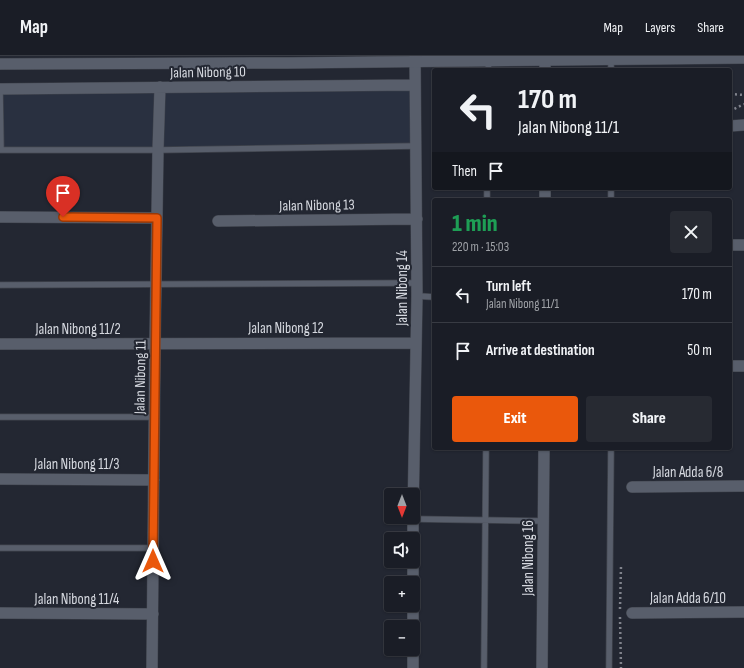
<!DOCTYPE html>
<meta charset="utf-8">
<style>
:root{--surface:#1a1d26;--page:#272a32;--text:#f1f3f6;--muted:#9fa2a7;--line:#383b43;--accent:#ea580c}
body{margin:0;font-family:"Sofia Sans Condensed",sans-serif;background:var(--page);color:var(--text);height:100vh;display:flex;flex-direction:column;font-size:15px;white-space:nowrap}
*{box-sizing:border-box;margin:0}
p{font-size:13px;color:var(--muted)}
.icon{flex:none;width:22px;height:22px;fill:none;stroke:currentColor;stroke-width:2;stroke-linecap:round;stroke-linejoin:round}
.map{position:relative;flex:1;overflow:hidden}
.drawer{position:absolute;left:432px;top:142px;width:300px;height:252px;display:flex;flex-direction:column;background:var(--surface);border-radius:4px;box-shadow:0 1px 3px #0004,0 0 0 1px var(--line)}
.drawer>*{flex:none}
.guide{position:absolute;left:432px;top:12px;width:300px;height:122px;border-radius:4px;box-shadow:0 1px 3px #0004,0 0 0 1px var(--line);background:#1a1d26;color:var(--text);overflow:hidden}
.needle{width:26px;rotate:180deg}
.controls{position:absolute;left:384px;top:432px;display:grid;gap:8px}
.controls a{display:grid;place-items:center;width:36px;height:36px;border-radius:4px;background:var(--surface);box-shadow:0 1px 3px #0004,0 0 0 1px var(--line);font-size:20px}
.pin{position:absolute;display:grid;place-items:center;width:34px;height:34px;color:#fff;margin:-41px -17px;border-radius:50% 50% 50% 0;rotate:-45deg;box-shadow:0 0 4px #0007}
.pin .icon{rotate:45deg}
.me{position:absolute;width:44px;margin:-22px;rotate:0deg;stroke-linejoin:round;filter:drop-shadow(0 0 3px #0008)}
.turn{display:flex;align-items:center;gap:14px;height:84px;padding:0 20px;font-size:18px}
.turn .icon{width:52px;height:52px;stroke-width:2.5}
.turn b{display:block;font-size:28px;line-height:34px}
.then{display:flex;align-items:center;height:38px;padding:0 20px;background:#0003;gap:8px;font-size:15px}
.round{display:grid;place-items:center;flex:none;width:42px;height:42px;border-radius:4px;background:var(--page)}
.overview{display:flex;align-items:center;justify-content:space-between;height:68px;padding:0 20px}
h1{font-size:24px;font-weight:800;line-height:30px;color:#1e9e55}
.action{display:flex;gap:8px;margin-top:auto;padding:8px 20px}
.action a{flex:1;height:46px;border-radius:4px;background:var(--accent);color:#fff;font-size:16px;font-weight:800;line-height:46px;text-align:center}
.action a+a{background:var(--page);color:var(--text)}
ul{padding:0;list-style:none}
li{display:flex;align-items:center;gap:12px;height:56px;padding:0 20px;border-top:1px solid var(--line)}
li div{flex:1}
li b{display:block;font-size:15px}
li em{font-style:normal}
header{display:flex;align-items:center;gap:24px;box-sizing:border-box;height:56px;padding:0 20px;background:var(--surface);border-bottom:1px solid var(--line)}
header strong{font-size:19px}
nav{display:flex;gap:22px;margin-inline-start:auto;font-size:14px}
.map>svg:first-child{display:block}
.built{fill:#293040}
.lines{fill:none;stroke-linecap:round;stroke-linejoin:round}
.service-casing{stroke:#40444d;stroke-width:7}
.minor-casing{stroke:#40444d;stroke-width:12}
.tertiary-casing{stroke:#40444d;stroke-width:12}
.path{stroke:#80838c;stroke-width:2.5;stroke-dasharray:2 3;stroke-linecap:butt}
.service{stroke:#585e6b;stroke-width:5.5}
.minor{stroke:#585e6b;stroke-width:11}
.tertiary{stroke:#585e6b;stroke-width:11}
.route-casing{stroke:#983908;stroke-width:10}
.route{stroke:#ea580c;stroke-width:7}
.labels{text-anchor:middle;stroke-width:4;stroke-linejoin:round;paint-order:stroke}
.street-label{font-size:15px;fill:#d5d8df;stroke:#232732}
</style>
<header>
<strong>Map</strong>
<nav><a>Map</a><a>Layers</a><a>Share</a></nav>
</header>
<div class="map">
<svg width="744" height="612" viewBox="0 0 744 612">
<rect width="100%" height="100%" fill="#232732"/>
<path class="built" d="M 411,33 L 411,87 L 153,91 L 0,92 L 0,38 Z"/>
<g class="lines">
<defs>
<path id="service" d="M 611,4 L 611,14
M 488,14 L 489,5
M 0,33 L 1,94
M 0,94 L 158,94 L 416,90
M 611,132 L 611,144
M 487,144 L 487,132
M 0,229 L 417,227
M 417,240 L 434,241
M 0,361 L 155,361
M 413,463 L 543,465
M 0,492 L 153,492
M 484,612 L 486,392
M 609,612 L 611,392"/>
<path id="minor" d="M 545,5 L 545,14
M 0,33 L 415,29
M 730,70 L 744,69
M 545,132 L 545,144
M 0,161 L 157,162
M 218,165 L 417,163
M 730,189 L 744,189
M 0,288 L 416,287
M 730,310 L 744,310
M 0,423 L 154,424
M 632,431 L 744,430
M 413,458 L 417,240 L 415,0
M 413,483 L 413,461
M 413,505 L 413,527
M 413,549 L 413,612
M 0,557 L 153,558
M 632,557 L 744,556
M 152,612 L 155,288 L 158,94 L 160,31
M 542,612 L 544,392"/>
<path id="tertiary" d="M 0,8 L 288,7 L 744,2"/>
</defs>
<use href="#service" class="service-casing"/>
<use href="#minor" class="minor-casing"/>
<use href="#tertiary" class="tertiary-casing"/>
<path class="path" d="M 730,38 L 744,39
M 730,55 L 744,48
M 620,553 L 621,510
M 620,561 L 621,612"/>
<use href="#service" class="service"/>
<use href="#minor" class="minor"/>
<use href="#tertiary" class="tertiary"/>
</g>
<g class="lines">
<defs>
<path id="route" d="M 63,161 L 157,162 L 153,505"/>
</defs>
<use href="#route" class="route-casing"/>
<use href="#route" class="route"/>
</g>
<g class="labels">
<g class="street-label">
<text transform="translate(208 16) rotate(-1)" y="5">Jalan Nibong 10</text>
<text transform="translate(317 149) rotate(-1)" y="5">Jalan Nibong 13</text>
<text transform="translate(402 232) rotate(-90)" y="5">Jalan Nibong 14</text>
<text x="286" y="277">Jalan Nibong 12</text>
<text x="78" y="278">Jalan Nibong 11/2</text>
<text transform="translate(140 321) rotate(-89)" y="5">Jalan Nibong 11</text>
<text x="77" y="413">Jalan Nibong 11/3</text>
<text x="688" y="421">Jalan Adda 6/8</text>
<text transform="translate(528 502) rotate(-90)" y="5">Jalan Nibong 16</text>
<text x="688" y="547">Jalan Adda 6/10</text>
<text x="77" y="548">Jalan Nibong 11/4</text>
</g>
</g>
</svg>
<div class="controls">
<a><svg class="needle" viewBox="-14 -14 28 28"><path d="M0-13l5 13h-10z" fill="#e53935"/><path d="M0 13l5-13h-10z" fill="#9fa2a7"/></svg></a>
<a><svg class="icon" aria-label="sound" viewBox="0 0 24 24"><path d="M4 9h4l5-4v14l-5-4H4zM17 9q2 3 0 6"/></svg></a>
<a>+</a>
<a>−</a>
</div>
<div class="pin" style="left:63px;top:161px;background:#d93025"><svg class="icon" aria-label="arrive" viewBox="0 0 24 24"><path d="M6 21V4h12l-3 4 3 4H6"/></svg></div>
<svg class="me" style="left:153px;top:505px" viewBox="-20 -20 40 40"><path d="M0-17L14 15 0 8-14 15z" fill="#ea580c" stroke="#fff" stroke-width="4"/></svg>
<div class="guide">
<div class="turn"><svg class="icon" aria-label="left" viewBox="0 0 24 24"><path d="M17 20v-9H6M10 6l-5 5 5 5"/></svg><div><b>170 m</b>Jalan Nibong 11/1</div></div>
<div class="then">Then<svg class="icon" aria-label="arrive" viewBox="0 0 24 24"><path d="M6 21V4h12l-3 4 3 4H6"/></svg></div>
</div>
<section class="drawer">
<div class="overview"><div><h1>1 min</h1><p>220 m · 15:03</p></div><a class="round"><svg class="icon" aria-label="close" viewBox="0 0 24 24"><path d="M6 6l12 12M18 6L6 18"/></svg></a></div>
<ul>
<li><svg class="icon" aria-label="left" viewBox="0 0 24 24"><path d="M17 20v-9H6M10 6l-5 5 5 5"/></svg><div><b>Turn left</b><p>Jalan Nibong 11/1</p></div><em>170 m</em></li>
<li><svg class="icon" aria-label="arrive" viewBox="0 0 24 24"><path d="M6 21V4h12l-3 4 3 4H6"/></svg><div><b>Arrive at destination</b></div><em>50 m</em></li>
</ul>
<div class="action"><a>Exit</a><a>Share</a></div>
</section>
</div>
